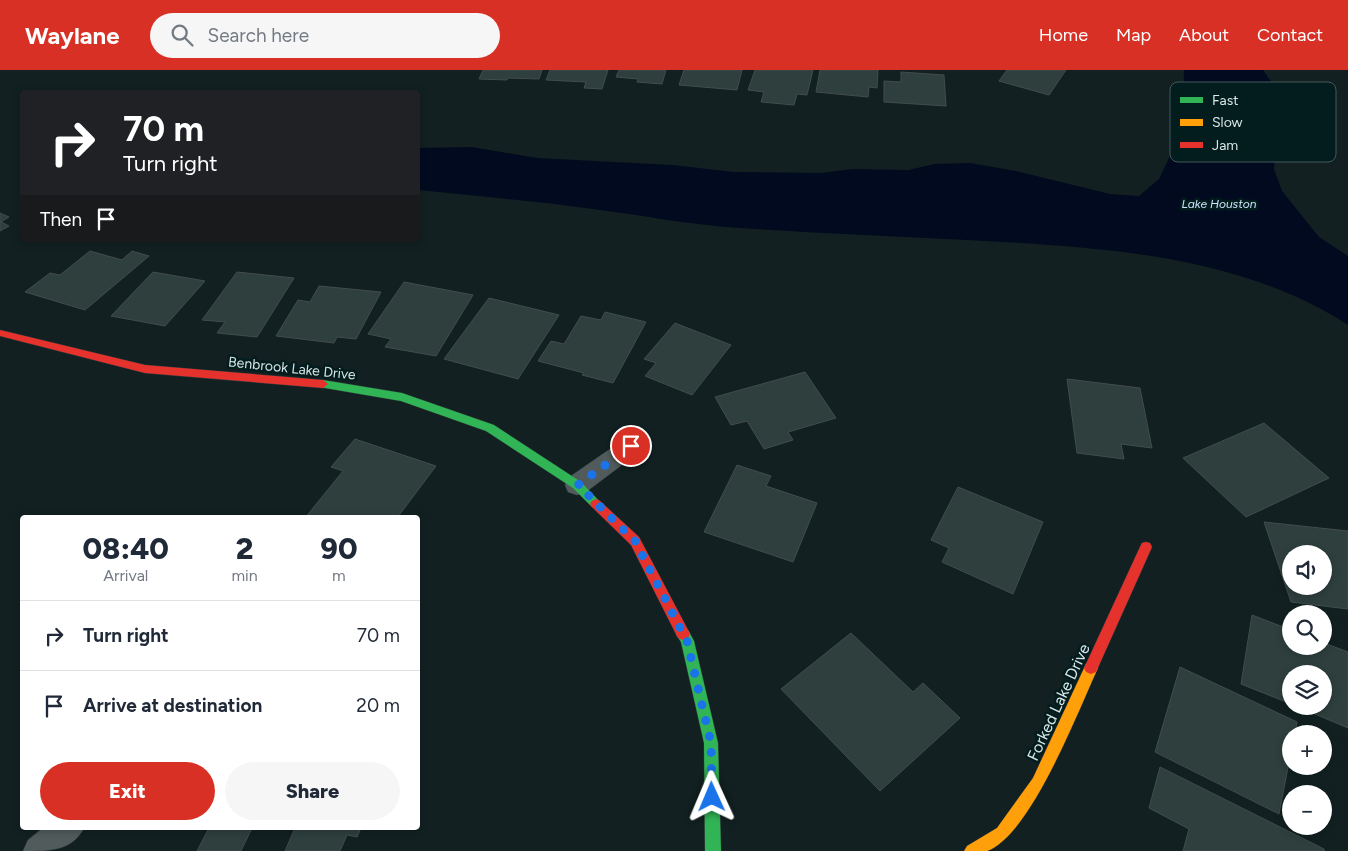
<!DOCTYPE html>
<meta charset="utf-8">
<style>
:root{--surface:#fff;--page:#f6f6f7;--text:#1f2937;--muted:#747a83;--line:#e0e1e3;--accent:#d93025}
body{margin:0;font-family:Figtree,sans-serif;background:var(--page);color:var(--text);height:100vh;display:flex;flex-direction:column;font-size:19px;white-space:nowrap}
*{box-sizing:border-box;margin:0}
p{font-size:16px;color:var(--muted)}
.icon{flex:none;width:28px;height:28px;fill:none;stroke:currentColor;stroke-width:2;stroke-linecap:round;stroke-linejoin:round}
.map{position:relative;flex:1;overflow:hidden}
.side{position:absolute;left:20px;top:445px;width:400px;height:315px;display:flex;flex-direction:column;background:var(--surface);border-radius:5px;box-shadow:0 2px 8px #0003}
.side>*{flex:none}
.hud{position:absolute;left:20px;top:20px;width:400px;height:152px;border-radius:5px;box-shadow:0 2px 8px #0003;background:#202124;color:#fff;overflow:hidden}
.controls{position:absolute;left:1282px;top:475px;display:grid;gap:10px}
.controls a{display:grid;place-items:center;width:50px;height:50px;border-radius:50%;background:var(--surface);box-shadow:0 2px 8px #0003;font-size:25px}
.pin{position:absolute;display:grid;place-items:center;width:42px;height:42px;color:#fff;margin:-21px;border:2px solid #fff;border-radius:50%;box-shadow:0 1px 5px #0007}
.me{position:absolute;width:55px;margin:-28px;rotate:359deg;stroke-linejoin:round;filter:drop-shadow(0 0 4px #0008)}
.turn{display:flex;align-items:center;gap:18px;height:105px;padding:0 20px;font-size:22px}
.turn .icon{width:65px;height:65px;stroke-width:2.5}
.turn b{display:block;font-size:35px;line-height:42px}
.then{display:flex;align-items:center;height:48px;padding:0 20px;background:#0003;gap:10px;font-size:19px}
.eta{display:flex;justify-content:space-evenly;align-items:center;height:85px;text-align:center}
.eta b{font-size:30px;font-weight:800;line-height:35px}
.button{display:flex;gap:10px;margin-top:auto;padding:10px 20px}
.button a{flex:1;height:58px;border-radius:30px;background:var(--accent);color:#fff;font-size:20px;font-weight:800;line-height:58px;text-align:center}
.button a+a{background:var(--page);color:var(--text)}
ul{padding:0;list-style:none}
li{display:flex;align-items:center;gap:15px;height:70px;padding:0 20px;border-top:1px solid var(--line)}
li div{flex:1}
li b{display:block;font-size:19px}
li em{font-style:normal}
header{display:flex;align-items:center;gap:30px;box-sizing:border-box;height:70px;padding:0 25px;background:var(--accent);color:#fff}
header strong{font-size:24px}
nav{display:flex;gap:28px;margin-inline-start:auto;font-size:18px}
.search{width:350px;height:45px;background:var(--page);display:flex;align-items:center;gap:12px;box-sizing:border-box;padding:0 18px;border-radius:28px;color:var(--muted);font-size:19px}
.map>svg:first-child{display:block}
.water{fill:#020a1f}
.building{fill:#2e3f3d;stroke:#424d4c;fill-rule:evenodd}
.lines{fill:none;stroke-linecap:round;stroke-linejoin:round}
.street-casing{stroke:#303a3b;stroke-width:1}
.fast-casing{stroke:#303a3b;stroke-width:1}
.slow-casing{stroke:#303a3b;stroke-width:1}
.jam-casing{stroke:#303a3b;stroke-width:1}
.street{fill:#515b5c;fill-rule:evenodd}
.fast{fill:#30b455;fill-rule:evenodd}
.slow{fill:#ff9f0a;fill-rule:evenodd}
.jam{fill:#e5322d;fill-rule:evenodd}
.route{stroke:#1a73e8;stroke-width:9;stroke-dasharray:0 16.2}
.labels{text-anchor:middle;stroke-width:5;stroke-linejoin:round;paint-order:stroke}
.far-water-label{font-size:12px;font-style:italic;fill:#d0e5fe;stroke:#031c1e}
.street-label{font-size:14px;fill:#d7e6e7;stroke:#031c1e}
.near-street-label{font-size:16px;fill:#d7e6e7;stroke:#031c1e}
.key{fill:#031c1e;stroke:#43595a;stroke-width:1}
.key-label{font-size:14px;fill:#d7e6e7}
</style>
<header>
<strong>Waylane</strong>
<div class="search"><svg class="icon" aria-label="search" viewBox="0 0 24 24"><circle cx="10" cy="10" r="6"/><path d="M15 15l6 6"/></svg>Search here</div>
<nav><a>Home</a><a>Map</a><a>About</a><a>Contact</a></nav>
</header>
<div class="map">
<svg width="1348" height="781" viewBox="0 0 1348 781">
<rect width="100%" height="100%" fill="#122021"/>
<path class="water" d="M 1184,0 L 1263,0 L 1276,19 L 1279,38 L 1274,99 L 1282,121 L 1319,167 L 1348,186 L 1348,255 C 1237,183 1095,177 967,170 C 891,166 815,163 739,158 C 690,155 641,145 593,139 C 534,131 476,126 418,120 L 418,78 L 472,77 L 537,88 L 673,95 L 734,102 L 821,103 L 852,99 L 909,100 L 934,94 L 970,93 L 1016,101 L 1110,124 L 1139,126 L 1159,109 L 1178,69 L 1178,60 L 1183,49 Z"/>
<path class="building" d="M 483,0 L 542,0 L 539,9 L 508,8 L 507,10 L 479,9 Z
M 550,0 L 608,0 L 602,19 L 584,18 L 586,12 L 546,10 Z
M 619,0 L 666,0 L 662,14 L 637,12 L 638,9 L 616,7 Z
M 684,0 L 742,0 L 737,20 L 679,15 Z
M 755,0 L 813,0 L 807,25 L 797,24 L 794,35 L 761,32 L 764,22 L 748,20 Z
M 820,0 L 878,0 L 877,18 L 869,17 L 868,27 L 816,22 Z
M 1007,0 L 1066,0 L 1049,25 L 999,11 Z
M 901,2 L 944,5 L 946,36 L 884,32 L 884,11 L 901,12 Z
M 0,143 L 9,147 L 1,152 L 9,156 L 0,161 Z
M 90,181 L 122,190 L 132,181 L 149,186 L 85,240 L 25,222 L 50,203 L 60,205 Z
M 153,202 L 205,211 L 165,256 L 111,246 Z
M 237,202 L 294,208 L 257,267 L 217,263 L 225,252 L 202,250 Z
M 404,212 L 473,225 L 436,286 L 385,277 L 391,269 L 368,264 Z
M 319,216 L 381,222 L 356,269 L 337,267 L 334,273 L 276,266 L 298,230 L 310,232 Z
M 489,228 L 559,245 L 518,309 L 444,289 Z
M 605,242 L 646,252 L 613,313 L 582,305 L 584,303 L 538,291 L 551,271 L 564,274 L 581,246 L 601,250 Z
M 675,253 L 731,275 L 692,325 L 645,306 L 656,293 L 644,289 Z
M 805,302 L 836,348 L 788,362 L 793,370 L 764,379 L 747,351 L 731,355 L 715,327 Z
M 1067,309 L 1140,318 L 1152,378 L 1121,374 L 1124,389 L 1077,383 Z
M 1264,353 L 1329,408 L 1246,447 L 1183,388 Z
M 355,369 L 436,396 L 397,448 L 305,448 L 343,401 L 331,397 Z
M 737,395 L 771,406 L 766,416 L 817,433 L 793,492 L 704,462 Z
M 958,417 L 1043,452 L 1013,524 L 942,492 L 949,478 L 931,470 Z
M 1264,452 L 1348,461 L 1348,539 L 1291,532 ZM 1291,484 L 1324,484 L 1324,516 L 1291,516 Z
M 1252,545 L 1291,560 L 1291,576 L 1324,576 L 1324,573 L 1348,582 L 1348,658 L 1296,636 L 1324,636 L 1324,604 L 1291,604 L 1291,634 L 1241,614 Z
M 851,563 L 913,622 L 923,613 L 960,648 L 880,721 L 781,619 Z
M 1180,597 L 1297,652 L 1295,664 L 1291,664 L 1291,682 L 1279,744 L 1155,682 Z
M 1160,697 L 1324,779 L 1324,781 L 1183,781 L 1189,759 L 1149,738 Z
M 209,758 L 252,758 L 241,781 L 197,781 Z
M 295,758 L 361,758 L 357,767 L 347,765 L 340,781 L 285,781 Z"/>
<g class="lines">
<defs>
<path id="street" d="M 631,367 L 639,370 L 643,376 L 639,382 L 586,422 L 577,425 L 568,422 L 565,415 L 568,408 L 623,370 Z
M 43,758 L 84,758 C 72,781 50,781 23,781 L 28,770 Z"/>
<path id="fast" d="M 323,310 L 402,323 L 494,355 L 581,412 L 602,434 L 600,437 L 592,437 L 573,418 L 486,361 L 401,331 L 319,317 L 318,314 Z
M 683,558 L 688,560 L 694,571 L 718,673 L 721,781 L 705,781 L 704,673 L 681,572 L 676,564 L 678,560 Z"/>
<path id="slow" d="M 1091,592 L 1096,594 L 1098,598 C 1078,641 1031,765 987,781 C 981,781 971,781 964,781 L 967,776 L 997,758 L 1033,708 L 1086,594 Z"/>
<path id="jam" d="M 0,260 L 145,295 L 323,310 L 328,314 L 323,318 L 145,303 L 0,266 Z
M 596,429 L 600,431 L 639,467 L 688,560 L 690,564 L 688,568 L 683,570 L 678,568 L 631,475 L 592,437 L 590,434 L 592,431 Z
M 1146,472 L 1150,473 L 1152,477 L 1096,602 L 1091,604 L 1086,602 L 1084,598 L 1086,594 L 1140,477 L 1142,473 Z"/>
</defs>
<use href="#street" class="street-casing"/>
<use href="#fast" class="fast-casing"/>
<use href="#slow" class="slow-casing"/>
<use href="#jam" class="jam-casing"/>
<use href="#street" class="street"/>
<use href="#fast" class="fast"/>
<use href="#slow" class="slow"/>
<use href="#jam" class="jam"/>
</g>
<g class="lines">
<path class="route" d="M 631,376 L 578,415 L 635,471 L 687,571 L 711,673 L 712,727"/>
</g>
<g class="labels">
<g class="far-water-label">
<text x="1219" y="138">Lake Houston</text>
</g>
<g class="street-label">
<text transform="translate(292 298) rotate(6)" y="5">Benbrook Lake Drive</text>
</g>
<g class="near-street-label">
<text transform="translate(1058 632) rotate(-65)" y="6">Forked Lake Drive</text>
</g>
</g>
<rect x="1170" y="12" width="166" height="80" rx="8" class="key"/>
<rect x="1180" y="27" width="23" height="6" fill="#30b455"/>
<rect x="1180" y="49" width="23" height="7" fill="#ff9f0a"/>
<rect x="1180" y="72" width="23" height="6" fill="#e5322d"/>
<g class="key-label">
<text x="1212" y="35">Fast</text>
<text x="1212" y="57">Slow</text>
<text x="1212" y="80">Jam</text>
</g>
</svg>
<div class="controls">
<a><svg class="icon" aria-label="sound" viewBox="0 0 24 24"><path d="M4 9h4l5-4v14l-5-4H4zM17 9q2 3 0 6"/></svg></a>
<a><svg class="icon" aria-label="search" viewBox="0 0 24 24"><circle cx="10" cy="10" r="6"/><path d="M15 15l6 6"/></svg></a>
<a><svg class="icon" aria-label="layers" viewBox="0 0 24 24"><path d="M12 4l9 5-9 5-9-5zM3 14l9 5 9-5"/></svg></a>
<a>+</a>
<a>−</a>
</div>
<div class="pin" style="left:631px;top:376px;background:#d93025"><svg class="icon" aria-label="arrive" viewBox="0 0 24 24"><path d="M6 21V4h12l-3 4 3 4H6"/></svg></div>
<svg class="me" style="left:712px;top:727px" viewBox="-20 -20 40 40"><path d="M0-17L14 15 0 8-14 15z" fill="#1a73e8" stroke="#fff" stroke-width="4"/></svg>
<div class="hud">
<div class="turn"><svg class="icon" aria-label="right" viewBox="0 0 24 24"><path d="M7 20v-9h11M14 6l5 5-5 5"/></svg><div><b>70 m</b>Turn right</div></div>
<div class="then">Then<svg class="icon" aria-label="arrive" viewBox="0 0 24 24"><path d="M6 21V4h12l-3 4 3 4H6"/></svg></div>
</div>
<section class="side">
<div class="eta">
<div><b>08:40</b><p>Arrival</p></div>
<div><b>2</b><p>min</p></div>
<div><b>90</b><p>m</p></div>
</div>
<ul>
<li><svg class="icon" aria-label="right" viewBox="0 0 24 24"><path d="M7 20v-9h11M14 6l5 5-5 5"/></svg><div><b>Turn right</b></div><em>70 m</em></li>
<li><svg class="icon" aria-label="arrive" viewBox="0 0 24 24"><path d="M6 21V4h12l-3 4 3 4H6"/></svg><div><b>Arrive at destination</b></div><em>20 m</em></li>
</ul>
<div class="button"><a>Exit</a><a>Share</a></div>
</section>
</div>
